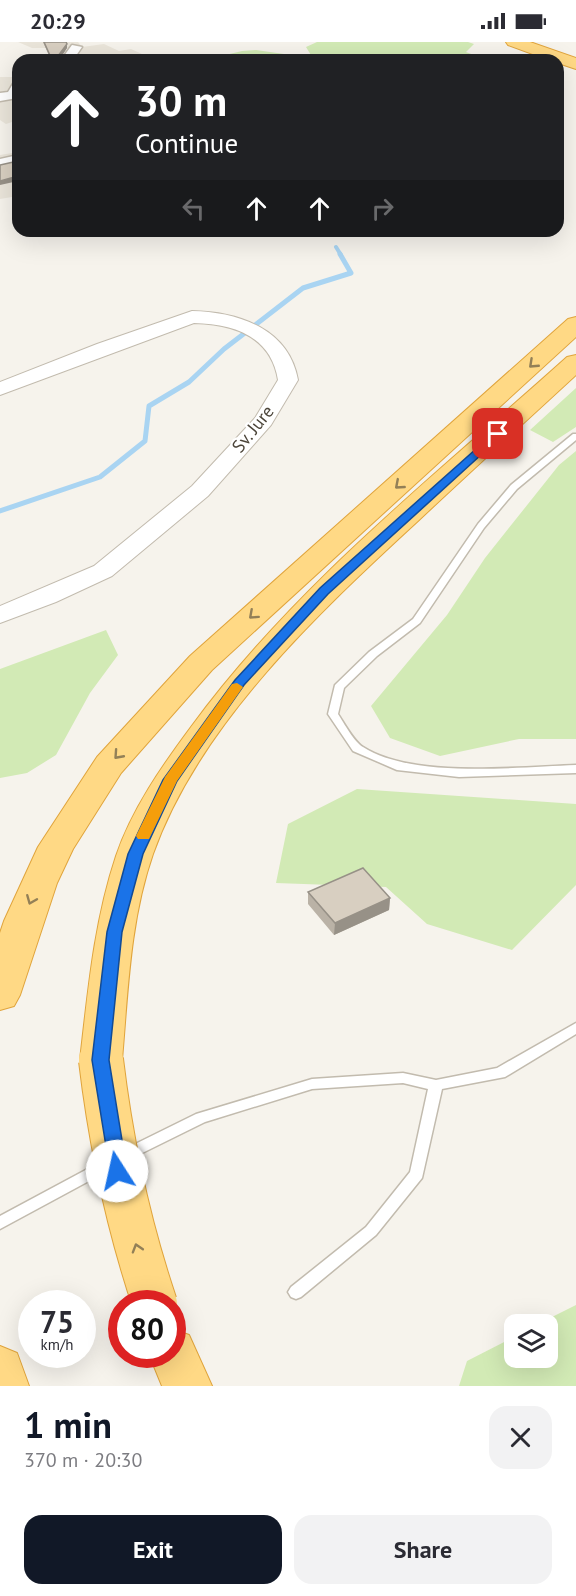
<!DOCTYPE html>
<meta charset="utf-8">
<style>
:root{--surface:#fff;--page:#f2f2f3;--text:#2b2b33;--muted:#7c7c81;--accent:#111827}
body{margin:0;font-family:"PT Sans",sans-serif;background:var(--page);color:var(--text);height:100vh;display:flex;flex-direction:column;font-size:22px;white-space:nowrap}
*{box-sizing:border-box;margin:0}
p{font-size:20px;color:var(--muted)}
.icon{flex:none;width:33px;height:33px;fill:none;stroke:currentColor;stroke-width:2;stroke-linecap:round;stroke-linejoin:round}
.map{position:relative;height:1344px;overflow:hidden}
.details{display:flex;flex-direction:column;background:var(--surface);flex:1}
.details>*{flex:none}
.guide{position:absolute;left:12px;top:12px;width:552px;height:183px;border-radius:18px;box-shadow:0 6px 24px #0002;background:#202124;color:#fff;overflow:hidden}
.buttons{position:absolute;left:504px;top:1272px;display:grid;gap:12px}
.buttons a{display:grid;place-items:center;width:54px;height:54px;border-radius:12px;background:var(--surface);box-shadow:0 6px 24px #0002;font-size:30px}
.speed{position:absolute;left:18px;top:1248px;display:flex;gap:12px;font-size:30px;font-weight:700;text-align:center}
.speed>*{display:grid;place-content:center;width:78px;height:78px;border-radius:50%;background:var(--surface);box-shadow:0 6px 24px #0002;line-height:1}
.speed small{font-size:15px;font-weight:400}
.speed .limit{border:9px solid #d22;background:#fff;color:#111}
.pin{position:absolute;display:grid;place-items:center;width:51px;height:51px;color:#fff;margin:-26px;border-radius:12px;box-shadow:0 3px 9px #0006}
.me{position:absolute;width:66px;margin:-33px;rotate:350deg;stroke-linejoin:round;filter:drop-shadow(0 0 4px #0008)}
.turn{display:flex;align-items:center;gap:21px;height:126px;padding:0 24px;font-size:27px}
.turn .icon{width:78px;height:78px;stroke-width:2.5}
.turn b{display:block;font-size:42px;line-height:51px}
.lanes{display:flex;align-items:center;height:57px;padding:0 24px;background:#0003;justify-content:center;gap:30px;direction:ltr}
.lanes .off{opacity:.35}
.round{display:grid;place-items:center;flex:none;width:63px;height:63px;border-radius:18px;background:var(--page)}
.summary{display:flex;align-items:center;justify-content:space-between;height:102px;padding:0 24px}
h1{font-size:36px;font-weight:700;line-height:45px;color:var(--accent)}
.button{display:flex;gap:12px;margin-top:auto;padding:12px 24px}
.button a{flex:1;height:69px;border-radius:18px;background:var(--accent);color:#fff;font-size:24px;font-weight:700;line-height:69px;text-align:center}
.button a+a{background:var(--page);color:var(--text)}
.status{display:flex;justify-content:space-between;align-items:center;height:42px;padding:0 30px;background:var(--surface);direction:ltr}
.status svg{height:16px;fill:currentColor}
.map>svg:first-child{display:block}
.residential{fill:#eae5da}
.green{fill:#d2eab5}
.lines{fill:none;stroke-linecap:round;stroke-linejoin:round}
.stream-far1{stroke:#a9d4f2;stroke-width:4}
.stream{stroke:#a9d4f2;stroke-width:5}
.service-casing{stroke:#c2bbae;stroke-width:3}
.minor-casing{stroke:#c2bbae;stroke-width:3}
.tertiary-casing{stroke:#c2bbae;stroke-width:2}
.trunk-casing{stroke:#e0a43c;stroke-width:2}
.service{fill:#fff;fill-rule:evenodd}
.minor{fill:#fff;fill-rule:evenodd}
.tertiary{fill:#fff;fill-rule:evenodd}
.trunk{fill:#ffd985;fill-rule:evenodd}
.trunk-bridge-casing{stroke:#e0a43c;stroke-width:46;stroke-linecap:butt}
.trunk-bridge{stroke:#ffd985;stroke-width:44}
.wall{fill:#bab2a6}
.shaded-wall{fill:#979187}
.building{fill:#d8cfc1;stroke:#979187;stroke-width:1.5}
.oneway{stroke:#938057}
.route{fill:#1a73e8;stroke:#114b97;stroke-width:1.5}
.slow{fill:#f59e0b}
.labels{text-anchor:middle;stroke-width:4.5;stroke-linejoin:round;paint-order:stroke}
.far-street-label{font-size:18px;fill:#4b4439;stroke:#fff}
</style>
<div class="status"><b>20:29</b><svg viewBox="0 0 49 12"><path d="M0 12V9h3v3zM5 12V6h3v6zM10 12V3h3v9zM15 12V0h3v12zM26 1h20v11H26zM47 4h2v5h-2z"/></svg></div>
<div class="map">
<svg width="576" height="1344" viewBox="0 0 576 1344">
<rect width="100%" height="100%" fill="#f6f3ec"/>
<path class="residential" d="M 18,0 L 78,0 L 82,5 L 104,2 L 119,9 L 131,7 L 142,12 L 122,18 L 62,18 L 70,6 L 32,6 Z
M 0,35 L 18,35 L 18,78 L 6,82 L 0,78 Z
M 18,110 L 18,154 L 0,157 L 0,113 Z"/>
<path class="green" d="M 317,0 L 468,0 L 474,2 L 466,10 L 487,18 L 314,18 L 306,5 Z
M 256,8 L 284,12 L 291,18 L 205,18 L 242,9 Z
M 576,346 L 576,385 L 553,400 L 530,388 Z
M 576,409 L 576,697 L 519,697 L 440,714 L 390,696 L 371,664 L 447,573 L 485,516 L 559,423 Z
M 106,588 L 118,613 L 90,651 L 56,713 L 27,731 L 0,736 L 0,627 Z
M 357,747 L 576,762 L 576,843 L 512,908 L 427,882 L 386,845 L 276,841 L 288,782 Z
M 576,1263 L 576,1344 L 459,1344 L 467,1319 L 514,1295 L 514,1316 L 548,1316 L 548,1282 L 538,1282 Z"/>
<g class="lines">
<path class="stream-far1" d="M 336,205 L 341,213"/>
<path class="stream" d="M 0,469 L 100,435 L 145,399 L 149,364 L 189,340 L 224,307 L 303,246 L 351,231 L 340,212"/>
<defs>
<path id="service" d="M 573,392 L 576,392 L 576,398 L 517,447 L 484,486 L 420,581 L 377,614 L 344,646 L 338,672 C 344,681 354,700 363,705 C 413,737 517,725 576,723 L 576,731 L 459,735 L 397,728 L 353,709 L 328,672 L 335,643 L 369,610 L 413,577 L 478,482 L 511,443 Z
M 576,981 L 576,992 L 505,1035 L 442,1047 L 422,1136 L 376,1193 L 301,1255 L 296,1257 L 291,1255 L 288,1250 L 291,1245 L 366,1185 L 410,1130 L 428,1047 L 403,1041 L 312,1047 L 205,1080 L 124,1120 L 119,1118 L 117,1114 L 119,1110 L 196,1072 L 312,1037 L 403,1031 L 436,1038 L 497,1026 Z
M 108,1116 L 113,1118 L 115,1122 L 113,1126 L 0,1187 L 0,1174 Z"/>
<path id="minor" d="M 72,3 L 82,5 L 73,18 L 61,18 Z
M 18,39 L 17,56 L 0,59 L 0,51 L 8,50 L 14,40 Z
M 18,113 L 18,121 L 0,125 L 0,117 Z"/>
<path id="tertiary" d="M 192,269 C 239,270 289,287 298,338 L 271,383 L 208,454 L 112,534 L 56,560 L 0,581 L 0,564 L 94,524 L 192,444 L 255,376 L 278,338 C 271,294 234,282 194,281 L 0,353 L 0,340 L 97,302 Z"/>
<path id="trunk" d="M 506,0 L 530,0 L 576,16 L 576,27 L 558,21 L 558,18 L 549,18 L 508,3 Z
M 576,275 L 576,295 L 212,628 L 121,731 L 73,807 L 57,841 L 20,953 L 14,964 L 0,968 L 0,891 L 4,879 L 38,805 L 97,715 L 190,614 L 568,277 Z
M 576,313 L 576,333 C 524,381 471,429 419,478 C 320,569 199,682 153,812 C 130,878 128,949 122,1018 L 116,1030 L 101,1034 L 86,1030 L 80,1018 C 88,949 94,880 116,814 C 132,767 162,724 191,685 C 295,543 437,432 567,315 Z
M 172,1287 L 189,1293 L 212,1344 L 162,1344 L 149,1312 L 172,1312 Z
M 0,1304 L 17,1311 L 29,1344 L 0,1344 Z"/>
</defs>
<use href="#service" class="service-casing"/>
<use href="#minor" class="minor-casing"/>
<use href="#tertiary" class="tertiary-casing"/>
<use href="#trunk" class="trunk-casing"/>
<use href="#service" class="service"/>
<use href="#minor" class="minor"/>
<use href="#tertiary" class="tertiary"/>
<use href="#trunk" class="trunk"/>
<defs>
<path id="trunk-bridge" d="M 101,1018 C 111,1102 128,1182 155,1262"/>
</defs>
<use href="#trunk-bridge" class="trunk-bridge-casing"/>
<use href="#trunk-bridge" class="trunk-bridge"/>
</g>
<path class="wall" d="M 43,0 L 66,0 L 67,6 L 61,15 L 73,16 L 73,18 L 51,18 Z
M 308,850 L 390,856 L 389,868 L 334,893 L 308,862 Z"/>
<path class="shaded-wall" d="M 67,2 L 67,6 L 59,18 L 58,14 Z
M 18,134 L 18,139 L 0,143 L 0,139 Z
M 390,856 L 389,868 L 334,893 L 335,881 Z"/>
<path class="building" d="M 44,0 L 66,0 L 67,2 L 58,14 L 73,16 L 70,18 L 52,18 Z
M 18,119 L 18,134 L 0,139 L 0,123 Z
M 363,826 L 390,856 L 335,881 L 308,850 Z"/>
<defs><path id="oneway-chevron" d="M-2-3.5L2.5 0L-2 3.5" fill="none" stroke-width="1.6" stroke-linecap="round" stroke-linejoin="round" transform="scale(1.5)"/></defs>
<g class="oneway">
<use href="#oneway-chevron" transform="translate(533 322) rotate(137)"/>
<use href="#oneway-chevron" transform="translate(399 443) rotate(139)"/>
<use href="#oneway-chevron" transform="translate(253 573) rotate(138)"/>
<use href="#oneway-chevron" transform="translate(118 713) rotate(132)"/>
<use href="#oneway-chevron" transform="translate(31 858) rotate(112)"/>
<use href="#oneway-chevron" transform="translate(137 1206) rotate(-107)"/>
</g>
<path class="route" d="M 495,390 L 504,392 L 328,552 L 244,643 L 177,739 L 143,812 L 122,890 L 109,1018 L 127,1129 L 124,1135 L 117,1137 L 111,1135 L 92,1018 L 107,890 L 128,812 L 163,738 L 235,638 L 320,546 Z"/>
<path class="slow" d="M 237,641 L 243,645 L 177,739 L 149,797 L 138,797 L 136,794 L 165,735 L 232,642 Z"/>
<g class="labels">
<g class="far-street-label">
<text transform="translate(253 387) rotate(-51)" y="6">Sv. Jure</text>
</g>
</g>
</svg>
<div class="buttons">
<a><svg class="icon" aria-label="layers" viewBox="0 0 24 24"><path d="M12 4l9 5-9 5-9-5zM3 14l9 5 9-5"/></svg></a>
</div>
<div class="speed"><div>75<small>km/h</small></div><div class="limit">80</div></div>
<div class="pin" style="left:498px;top:392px;background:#d93025"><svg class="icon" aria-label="arrive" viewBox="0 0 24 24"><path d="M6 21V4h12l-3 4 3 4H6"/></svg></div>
<svg class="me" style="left:117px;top:1129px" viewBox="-20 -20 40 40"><circle r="19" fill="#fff"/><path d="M0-13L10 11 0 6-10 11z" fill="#1a73e8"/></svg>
<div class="guide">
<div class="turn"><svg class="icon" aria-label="ahead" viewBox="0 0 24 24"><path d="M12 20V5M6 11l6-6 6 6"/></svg><div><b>30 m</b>Continue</div></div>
<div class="lanes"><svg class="icon off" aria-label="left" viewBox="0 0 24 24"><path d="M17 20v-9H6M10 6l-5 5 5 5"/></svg><svg class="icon" aria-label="ahead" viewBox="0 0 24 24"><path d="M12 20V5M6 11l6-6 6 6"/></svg><svg class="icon" aria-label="ahead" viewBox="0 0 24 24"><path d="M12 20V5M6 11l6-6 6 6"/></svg><svg class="icon off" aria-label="right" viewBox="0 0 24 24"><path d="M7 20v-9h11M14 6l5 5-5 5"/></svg></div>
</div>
</div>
<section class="details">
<div class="summary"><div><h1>1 min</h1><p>370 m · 20:30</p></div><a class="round"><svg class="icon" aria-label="close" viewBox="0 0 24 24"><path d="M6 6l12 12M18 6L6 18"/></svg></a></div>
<div class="button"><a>Exit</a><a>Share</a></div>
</section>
